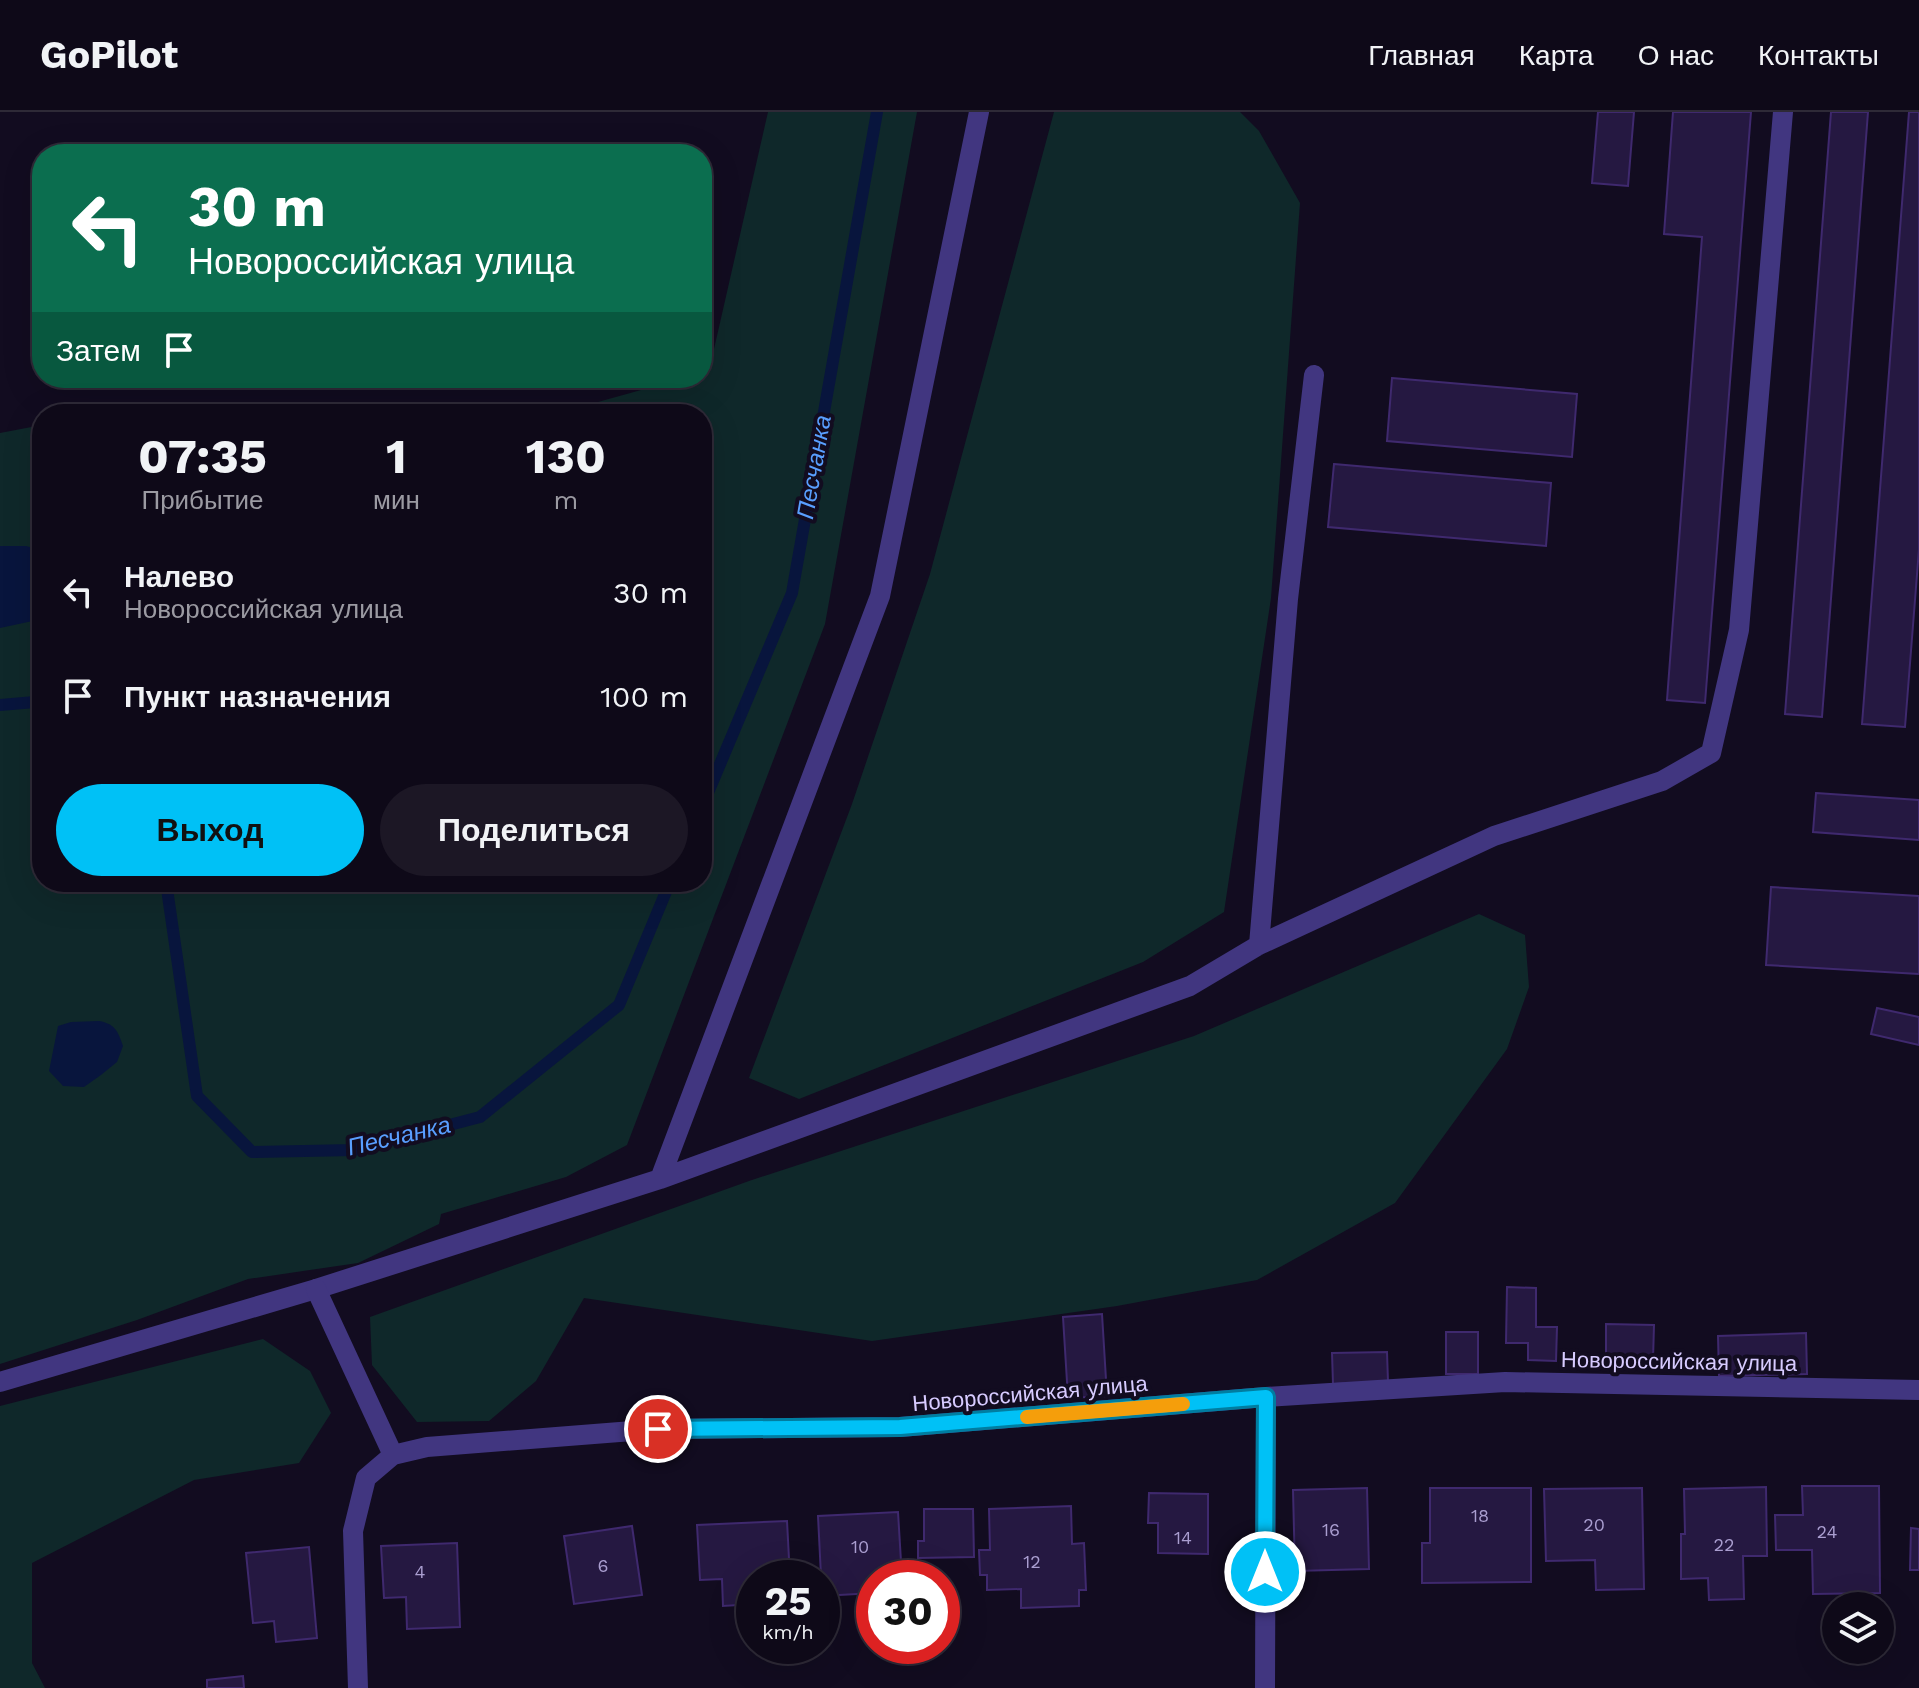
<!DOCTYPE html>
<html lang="ru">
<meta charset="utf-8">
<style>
:root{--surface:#0e0918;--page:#1c1725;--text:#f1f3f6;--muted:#9b9aa2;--line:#2e2a37;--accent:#00c1f6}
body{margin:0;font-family:"Work Sans",sans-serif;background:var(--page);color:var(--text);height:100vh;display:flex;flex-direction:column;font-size:30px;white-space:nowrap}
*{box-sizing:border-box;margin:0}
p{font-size:26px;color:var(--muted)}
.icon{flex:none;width:44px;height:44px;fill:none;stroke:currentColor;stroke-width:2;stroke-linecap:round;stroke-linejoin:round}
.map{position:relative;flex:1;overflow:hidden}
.sheet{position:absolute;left:32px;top:292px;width:680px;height:488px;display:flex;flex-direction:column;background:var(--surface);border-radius:32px;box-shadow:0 8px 32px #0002,0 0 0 2px var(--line)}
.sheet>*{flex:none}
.guide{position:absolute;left:32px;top:32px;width:680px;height:244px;border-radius:32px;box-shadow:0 8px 32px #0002,0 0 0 2px var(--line);background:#0b6e4f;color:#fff;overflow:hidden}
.buttons{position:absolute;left:1822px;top:1480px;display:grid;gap:16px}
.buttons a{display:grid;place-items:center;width:72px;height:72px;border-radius:50%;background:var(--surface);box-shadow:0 8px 32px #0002,0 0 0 2px var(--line);font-size:40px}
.speed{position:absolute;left:736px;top:1448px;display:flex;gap:16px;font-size:40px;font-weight:700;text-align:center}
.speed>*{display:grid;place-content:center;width:104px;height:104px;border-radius:50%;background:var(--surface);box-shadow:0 8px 32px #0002,0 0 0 2px var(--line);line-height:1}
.speed small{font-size:20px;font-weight:400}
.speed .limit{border:12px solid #d22;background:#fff;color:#111}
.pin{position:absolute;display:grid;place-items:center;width:68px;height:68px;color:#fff;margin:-34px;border:4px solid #fff;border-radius:50%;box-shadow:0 2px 8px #0007}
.me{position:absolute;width:88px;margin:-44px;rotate:0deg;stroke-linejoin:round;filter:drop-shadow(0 0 6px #0008)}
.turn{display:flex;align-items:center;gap:28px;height:168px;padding:0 24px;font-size:36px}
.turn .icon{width:104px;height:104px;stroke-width:2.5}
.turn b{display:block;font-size:56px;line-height:68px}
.then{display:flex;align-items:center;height:76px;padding:0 24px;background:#0003;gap:16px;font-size:30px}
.eta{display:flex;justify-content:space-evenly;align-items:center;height:136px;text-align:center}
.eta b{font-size:48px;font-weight:700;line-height:56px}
.cta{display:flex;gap:16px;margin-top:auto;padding:16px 24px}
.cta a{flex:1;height:92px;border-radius:48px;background:var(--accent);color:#111;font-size:32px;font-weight:700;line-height:92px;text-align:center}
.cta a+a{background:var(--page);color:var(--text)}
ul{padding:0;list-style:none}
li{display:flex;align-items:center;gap:24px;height:104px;padding:0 24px}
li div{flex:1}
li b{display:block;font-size:30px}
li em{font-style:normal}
header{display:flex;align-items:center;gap:48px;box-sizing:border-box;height:112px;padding:0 40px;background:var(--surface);border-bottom:2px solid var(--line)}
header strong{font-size:38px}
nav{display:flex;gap:44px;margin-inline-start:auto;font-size:28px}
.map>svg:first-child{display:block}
.green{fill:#0f282a}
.water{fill:#08153d}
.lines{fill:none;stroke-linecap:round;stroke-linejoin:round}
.stream{stroke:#08153d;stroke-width:12}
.building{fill:#251841;stroke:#3f296e;stroke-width:2}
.lane{stroke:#413680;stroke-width:20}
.street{stroke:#413680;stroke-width:20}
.route-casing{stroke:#007da0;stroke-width:20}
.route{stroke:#00c1f6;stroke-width:14}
.slow{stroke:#f59e0b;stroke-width:14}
.labels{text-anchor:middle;stroke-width:8;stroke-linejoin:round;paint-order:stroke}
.number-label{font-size:18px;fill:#aa9ed0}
.street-label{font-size:22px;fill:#d7cbff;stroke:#120c20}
.water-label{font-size:24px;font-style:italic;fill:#599fff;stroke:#120c20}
</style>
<header>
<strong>GoPilot</strong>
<nav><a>Главная</a><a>Карта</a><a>О нас</a><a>Контакты</a></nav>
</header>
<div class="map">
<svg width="1919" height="1576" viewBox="0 0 1919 1576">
<rect width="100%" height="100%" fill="#120c20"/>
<path class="green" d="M 768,0 L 917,0 L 825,512 L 627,1033 L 566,1065 L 441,1102 L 439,1112 L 358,1151 L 248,1167 L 137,1208 L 0,1252 L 0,321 L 42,313 L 42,770 L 702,770 L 702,302 L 555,302 L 684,266 L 702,266 L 702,261 L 709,259 Z
M 1054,0 L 1240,0 L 1259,19 L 1300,91 L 1271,486 L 1224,800 L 1143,850 L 799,987 L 749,966 L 852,692 L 930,462 Z
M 1479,802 L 1525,823 L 1529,875 L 1507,937 L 1395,1091 L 1257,1168 L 1117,1194 L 872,1229 L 584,1186 L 536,1269 L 489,1309 L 417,1310 L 372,1253 L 370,1205 L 749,1069 L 1194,924 Z
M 263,1227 L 310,1259 L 331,1301 L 299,1351 L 194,1368 L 32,1451 L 32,1551 L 45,1576 L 0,1576 L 0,1294 Z"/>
<path class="water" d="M 0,434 L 26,434 L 42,438 L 42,507 L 0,516 Z
M 99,909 C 115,912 118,919 123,934 L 117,950 L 101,963 L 84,975 L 63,974 L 49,959 L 58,914 L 71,910 Z"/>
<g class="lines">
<path class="stream" d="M 0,593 L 35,590 L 42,595
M 702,695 L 792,481 L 877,0
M 166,770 L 197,984 L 252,1040 L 354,1038 L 480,1005 L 619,893 L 670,770"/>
</g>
<path class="building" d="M 1598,0 L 1634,0 L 1628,74 L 1592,71 Z
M 1673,0 L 1751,0 L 1705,591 L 1667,588 L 1702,125 L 1664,122 Z
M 1831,0 L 1868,0 L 1822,605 L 1785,602 Z
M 1909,0 L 1919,0 L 1919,437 L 1905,615 L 1862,612 Z
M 1392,266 L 1577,282 L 1572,345 L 1387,329 Z
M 1334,352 L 1551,371 L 1546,434 L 1328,415 Z
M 1816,681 L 1919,688 L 1919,728 L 1813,720 Z
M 1771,775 L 1919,784 L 1919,862 L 1766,853 Z
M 1877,896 L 1919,905 L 1919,933 L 1871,922 Z
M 1507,1175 L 1536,1176 L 1536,1215 L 1557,1215 L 1556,1249 L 1528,1248 L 1528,1231 L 1506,1231 Z
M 1102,1202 L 1107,1284 L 1068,1286 L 1063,1205 Z
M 1606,1212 L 1654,1213 L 1653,1248 L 1606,1247 Z
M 1446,1220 L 1478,1220 L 1478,1262 L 1446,1262 Z
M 1806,1221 L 1807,1262 L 1719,1264 L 1718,1224 Z
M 1387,1240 L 1388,1270 L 1333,1272 L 1332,1241 Z
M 1802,1374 L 1879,1374 L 1880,1481 L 1813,1482 L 1812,1438 L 1776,1438 L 1775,1403 L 1803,1403 Z
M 1766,1375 L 1767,1444 L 1743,1444 L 1744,1487 L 1709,1488 L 1708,1466 L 1681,1467 L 1681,1422 L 1685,1422 L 1684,1377 Z
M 1367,1376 L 1369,1457 L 1295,1459 L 1293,1378 Z
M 1430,1376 L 1531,1376 L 1531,1470 L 1422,1471 L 1422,1431 L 1430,1431 Z
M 1642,1376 L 1644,1477 L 1596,1478 L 1595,1448 L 1546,1449 L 1544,1377 Z
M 1149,1381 L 1208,1382 L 1208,1442 L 1158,1441 L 1158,1411 L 1148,1411 Z
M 1071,1394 L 1072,1432 L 1084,1431 L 1086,1478 L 1079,1478 L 1079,1494 L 1021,1496 L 1021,1477 L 987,1478 L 987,1463 L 980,1463 L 979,1438 L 990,1438 L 989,1397 Z
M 924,1397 L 973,1397 L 974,1445 L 918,1446 L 918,1429 L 924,1429 Z
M 898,1400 L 902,1466 L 874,1466 L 874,1481 L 822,1484 L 818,1404 Z
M 787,1409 L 790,1466 L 754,1466 L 754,1492 L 723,1494 L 722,1467 L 700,1468 L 697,1413 Z
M 632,1414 L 642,1483 L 574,1492 L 564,1424 Z
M 1911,1416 L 1919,1417 L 1919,1458 L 1910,1458 Z
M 457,1431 L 460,1515 L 407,1517 L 406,1485 L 384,1486 L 381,1434 Z
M 309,1435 L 317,1526 L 276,1530 L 274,1509 L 253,1511 L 246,1441 Z
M 243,1564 L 244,1576 L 207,1576 L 207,1568 Z"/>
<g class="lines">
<path class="lane" d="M 1259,833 L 1288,487 L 1314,263
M 660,1067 L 880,484 L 979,0
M 0,1270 L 316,1177 L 660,1067 L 1190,874 L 1259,833 L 1494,724 L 1662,669 L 1711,641 L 1739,518 L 1783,0"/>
<path class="street" d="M 316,1177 L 393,1343
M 358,1576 L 353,1419 L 366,1366 L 393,1343 L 427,1335 L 658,1317 L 900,1315 L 1266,1285 L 1505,1270 L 1919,1278
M 1265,1576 L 1266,1285"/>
</g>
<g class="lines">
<defs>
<path id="route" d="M 658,1317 L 900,1315 L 1266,1285 L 1265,1460"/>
</defs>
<use href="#route" class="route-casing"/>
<use href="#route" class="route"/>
<path class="slow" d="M 1027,1305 L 1183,1292"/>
</g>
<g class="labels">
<g class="number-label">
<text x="1480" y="1410">18</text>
<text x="1594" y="1419">20</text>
<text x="1331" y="1424">16</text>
<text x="1827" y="1426">24</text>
<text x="1183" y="1432">14</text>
<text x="1724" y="1439">22</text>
<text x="860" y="1441">10</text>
<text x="1032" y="1456">12</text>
<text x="603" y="1460">6</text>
<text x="420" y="1466">4</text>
</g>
<g class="street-label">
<text transform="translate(1679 1249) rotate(1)" y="8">Новороссийская улица</text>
<text transform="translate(1030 1281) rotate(-5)" y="8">Новороссийская улица</text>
</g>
<g class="water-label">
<text transform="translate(814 355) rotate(-80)" y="8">Песчанка</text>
<text transform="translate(399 1024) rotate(-13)" y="8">Песчанка</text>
</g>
</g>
</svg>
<div class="buttons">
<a><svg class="icon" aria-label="layers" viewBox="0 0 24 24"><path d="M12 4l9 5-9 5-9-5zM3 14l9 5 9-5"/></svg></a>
</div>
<div class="speed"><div>25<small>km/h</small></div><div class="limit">30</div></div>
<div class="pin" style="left:658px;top:1317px;background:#d93025"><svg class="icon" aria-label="arrive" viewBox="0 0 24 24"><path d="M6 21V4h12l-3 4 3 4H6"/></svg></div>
<svg class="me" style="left:1265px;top:1460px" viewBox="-20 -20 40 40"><circle r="17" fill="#00c1f6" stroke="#fff" stroke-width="3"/><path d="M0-11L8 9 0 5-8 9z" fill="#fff"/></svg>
<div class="guide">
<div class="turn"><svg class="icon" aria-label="left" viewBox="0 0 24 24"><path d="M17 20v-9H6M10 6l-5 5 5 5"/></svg><div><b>30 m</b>Новороссийская улица</div></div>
<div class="then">Затем<svg class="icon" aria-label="arrive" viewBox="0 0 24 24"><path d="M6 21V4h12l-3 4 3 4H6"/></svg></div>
</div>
<section class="sheet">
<div class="eta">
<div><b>07:35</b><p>Прибытие</p></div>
<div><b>1</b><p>мин</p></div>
<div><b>130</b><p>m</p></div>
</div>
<ul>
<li><svg class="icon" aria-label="left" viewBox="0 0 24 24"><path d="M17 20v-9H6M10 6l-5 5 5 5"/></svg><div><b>Налево</b><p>Новороссийская улица</p></div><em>30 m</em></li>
<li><svg class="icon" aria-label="arrive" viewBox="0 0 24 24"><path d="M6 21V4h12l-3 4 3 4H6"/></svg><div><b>Пункт назначения</b></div><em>100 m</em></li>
</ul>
<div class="cta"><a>Выход</a><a>Поделиться</a></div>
</section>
</div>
